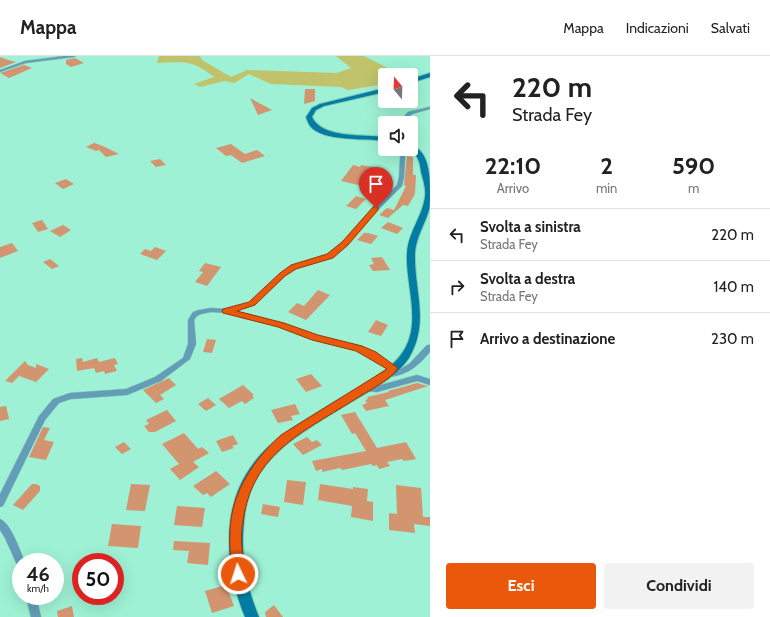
<!DOCTYPE html>
<html lang="it">
<style>
:root{--surface:#fff;--page:#f2f2f2;--text:#222;--muted:#767676;--line:#e0e0e0;--accent:#ea580c}
body{margin:0;font-family:Cabin,sans-serif;background:var(--page);color:var(--text);height:100vh;display:flex;flex-direction:column;font-size:15px;white-space:nowrap}
*{box-sizing:border-box;margin:0}
p{font-size:13px;color:var(--muted)}
.icon{flex:none;width:22px;height:22px;fill:none;stroke:currentColor;stroke-width:2;stroke-linecap:round;stroke-linejoin:round}
.map{position:relative;flex:1;overflow:hidden}
.panel{display:flex;flex-direction:column;background:var(--surface);width:340px}
.panel>*{flex:none}
.banner{background:#fff;color:var(--text);overflow:hidden}
.needle{width:26px;rotate:341deg}
.tools{position:absolute;left:378px;top:12px;display:grid;gap:8px}
.tools a{display:grid;place-items:center;width:40px;height:40px;border-radius:4px;background:var(--surface);box-shadow:0 4px 16px #0002;font-size:20px}
.speed{position:absolute;left:12px;top:497px;display:flex;gap:8px;font-size:20px;font-weight:700;text-align:center}
.speed>*{display:grid;place-content:center;width:52px;height:52px;border-radius:50%;background:var(--surface);box-shadow:0 4px 16px #0002;line-height:1}
.speed small{font-size:10px;font-weight:400}
.speed .limit{border:6px solid #d22;background:#fff;color:#111}
.pin{position:absolute;display:grid;place-items:center;width:34px;height:34px;color:#fff;margin:-41px -17px;border-radius:50% 50% 50% 0;rotate:-45deg;box-shadow:0 0 4px #0007}
.pin .icon{rotate:45deg}
.me{position:absolute;width:44px;margin:-22px;rotate:356deg;stroke-linejoin:round;filter:drop-shadow(0 0 3px #0008)}
.turn{display:flex;align-items:center;gap:14px;height:84px;padding:0 16px;font-size:18px}
.turn .icon{width:52px;height:52px;stroke-width:2.5}
.turn b{display:block;font-size:28px;line-height:34px}
.eta{display:flex;justify-content:space-evenly;align-items:center;height:68px;text-align:center}
.eta b{font-size:24px;font-weight:700;line-height:28px}
.action{display:flex;gap:8px;margin-top:auto;padding:8px 16px}
.action a{flex:1;height:46px;border-radius:4px;background:var(--accent);color:#fff;font-size:16px;font-weight:700;line-height:46px;text-align:center}
.action a+a{background:var(--page);color:var(--text)}
ul{padding:0;list-style:none}
li{display:flex;align-items:center;gap:12px;height:52px;padding:0 16px;border-top:1px solid var(--line)}
li div{flex:1}
li b{display:block;font-size:15px}
li em{font-style:normal}
header{display:flex;align-items:center;gap:24px;box-sizing:border-box;height:56px;padding:0 20px;background:var(--surface);border-bottom:1px solid var(--line)}
header strong{font-size:19px}
nav{display:flex;gap:22px;margin-inline-start:auto;font-size:14px}
main{display:flex;flex:1;min-height:0}
.map>svg:first-child{display:block}
.green{fill:#c0c36a}
.building{fill:#d39470}
.lines{fill:none;stroke-linecap:round;stroke-linejoin:round}
.minor-casing{stroke:#82ccb3;stroke-width:1}
.secondary-casing{stroke:#82ccb3;stroke-width:2}
.minor{fill:#649db8;fill-rule:evenodd}
.secondary{fill:#037ca4;fill-rule:evenodd}
.route{fill:#ea580c;stroke:#983908}
</style>
<header>
<strong>Mappa</strong>
<nav><a>Mappa</a><a>Indicazioni</a><a>Salvati</a></nav>
</header>
<main>
<div class="map">
<svg width="430" height="561" viewBox="0 0 430 561">
<rect width="100%" height="100%" fill="#9ef1d4"/>
<path class="green" d="M 159,0 L 200,0 L 202,4 L 231,21 L 247,14 L 337,17 L 351,12 L 336,0 L 364,0 L 401,19 L 385,19 L 385,28 L 348,34 L 341,31 L 271,28 L 249,18 L 234,27 L 224,25 L 200,31 L 194,28 L 214,21 C 192,3 184,6 157,7 Z"/>
<path class="building" d="M 0,1 L 8,4 L 16,6 L 0,12 Z
M 75,2 L 84,7 L 71,11 L 66,8 L 66,4 Z
M 24,9 L 32,12 L 9,22 L 0,17 Z
M 305,33 L 315,33 L 315,45 L 304,48 Z
M 250,42 L 272,54 L 258,59 Z
M 92,86 L 105,91 L 119,98 L 106,101 L 99,94 L 96,95 L 86,91 L 94,87 Z
M 231,88 L 245,98 L 257,94 L 265,100 L 242,107 L 231,99 L 226,100 L 216,92 Z
M 407,100 L 413,101 L 413,119 L 416,119 L 415,138 L 408,150 L 403,149 L 388,162 L 379,159 L 387,152 L 394,154 L 406,130 L 404,129 Z
M 160,103 L 166,109 L 156,111 L 150,105 Z
M 353,109 L 360,111 L 361,109 L 373,111 L 367,124 L 380,126 L 376,133 L 341,125 Z
M 66,123 L 74,128 L 63,133 L 55,127 Z
M 356,140 L 366,143 L 356,153 L 346,150 Z
M 42,164 L 48,173 L 38,176 L 32,167 Z
M 388,166 L 403,172 L 397,178 L 381,172 Z
M 63,169 L 71,174 L 60,181 L 50,175 Z
M 364,177 L 368,177 L 378,180 L 371,188 L 357,184 Z
M 12,187 L 18,195 L 0,202 L 0,191 Z
M 155,191 L 166,195 L 157,204 L 140,198 L 145,193 L 151,195 Z
M 382,201 L 390,214 L 373,215 L 369,209 L 374,208 L 371,202 Z
M 50,203 L 59,210 L 52,213 L 43,206 Z
M 205,207 L 221,211 L 207,230 L 195,226 L 203,216 L 199,215 Z
M 318,234 L 330,239 L 306,264 L 288,256 L 297,247 L 304,250 Z
M 376,264 L 388,269 L 381,280 L 368,276 Z
M 207,283 L 216,284 L 212,297 L 203,296 Z
M 82,302 L 83,306 L 97,302 L 99,306 L 115,302 L 118,308 L 114,309 L 117,315 L 105,318 L 104,315 L 96,317 L 94,312 L 77,315 L 76,303 Z
M 25,305 L 28,309 L 36,312 L 36,308 L 49,313 L 36,326 L 19,320 L 12,327 L 5,325 Z
M 311,318 L 322,330 L 306,336 L 296,323 Z
M 169,322 L 176,329 L 160,339 L 164,343 L 156,347 L 143,334 Z
M 417,327 L 428,330 L 385,344 L 389,350 L 366,355 L 362,349 L 367,347 L 365,344 L 368,343 L 367,341 L 389,336 L 388,335 Z
M 243,329 L 254,339 L 252,340 L 254,342 L 245,348 L 242,345 L 229,352 L 219,343 Z
M 208,342 L 216,349 L 206,355 L 198,348 Z
M 295,348 L 300,358 L 291,360 L 293,364 L 278,367 L 271,354 Z
M 6,350 L 9,363 L 0,365 L 0,351 Z
M 167,354 L 176,365 L 155,376 L 149,376 L 144,370 L 149,368 L 146,364 Z
M 355,356 L 377,392 L 406,386 L 416,403 L 404,405 L 402,403 L 387,406 L 390,410 L 379,413 L 377,409 L 373,410 L 371,408 L 342,414 L 340,412 L 322,416 L 322,413 L 316,415 L 312,405 L 366,395 L 355,377 L 352,378 L 341,359 Z
M 43,371 L 50,372 L 44,384 L 54,386 L 46,404 L 29,401 Z
M 184,377 L 198,393 L 202,391 L 209,397 L 193,406 L 199,411 L 180,424 L 170,413 L 179,408 L 162,388 Z
M 233,379 L 238,388 L 232,390 L 234,392 L 222,396 L 216,385 Z
M 307,381 L 312,386 L 317,384 L 322,389 L 303,399 L 293,388 Z
M 124,386 L 131,393 L 122,398 L 115,391 Z
M 216,415 L 230,428 L 211,441 L 207,437 L 203,439 L 193,430 Z
M 287,424 L 306,426 L 303,449 L 284,446 Z
M 32,428 L 36,428 L 40,430 L 40,435 L 23,454 L 13,449 Z
M 131,428 L 150,429 L 145,455 L 126,454 Z
M 320,428 L 353,433 L 353,431 L 368,433 L 367,445 L 373,446 L 373,465 L 351,461 L 352,450 L 318,444 Z
M 396,429 L 421,432 L 423,461 L 430,461 L 430,470 L 414,468 L 415,477 L 389,474 L 389,457 L 397,458 Z
M 263,448 L 280,451 L 278,461 L 261,458 Z
M 177,450 L 205,452 L 202,471 L 174,469 Z
M 112,468 L 141,470 L 138,492 L 108,490 Z
M 174,485 L 210,487 L 208,509 L 187,507 L 189,495 L 173,494 Z
M 226,529 L 234,550 L 212,557 L 205,535 Z
M 274,549 L 283,561 L 266,561 L 265,556 Z
M 72,550 L 74,561 L 58,561 L 57,555 Z"/>
<g class="lines">
<defs>
<path id="minor" d="M 64,0 L 76,0 L 74,1 L 26,7 L 0,16 L 0,14 L 25,5 Z
M 430,51 L 430,53 L 412,58 L 405,64 L 406,67 L 402,67 L 401,64 L 408,56 Z
M 402,93 L 406,93 L 405,102 L 404,121 L 402,130 L 365,167 L 347,188 L 332,201 L 301,210 L 290,215 L 254,249 L 236,255 L 283,267 L 317,279 L 362,290 L 397,311 L 398,313 L 397,315 L 409,308 L 427,289 L 430,289 L 430,296 C 418,310 407,320 387,321 L 384,320 L 383,318 L 384,316 L 393,315 L 357,294 L 313,283 L 279,271 L 227,257 L 211,256 L 201,258 L 197,260 L 194,264 L 196,288 L 190,303 L 161,325 L 127,339 L 71,343 L 59,347 L 45,364 L 3,450 L 0,451 L 0,438 L 39,360 L 53,343 L 70,337 L 126,333 L 155,321 L 183,302 L 188,288 L 188,264 L 193,256 L 199,254 L 211,252 L 228,253 L 250,247 L 286,213 L 297,208 L 328,199 L 343,186 L 361,165 L 397,129 L 399,121 L 400,102 Z
M 417,319 L 430,323 L 430,329 L 417,325 L 377,336 L 362,335 L 361,333 L 362,331 L 377,330 Z
M 0,463 C 11,467 20,495 25,506 L 21,506 L 21,512 L 18,511 L 5,482 L 0,474 Z
M 26,540 L 36,540 L 41,561 L 31,561 Z"/>
<path id="secondary" d="M 430,17 L 430,21 L 411,27 L 411,23 Z
M 385,32 L 385,36 L 324,50 L 316,54 L 312,61 C 322,83 364,78 385,81 L 385,85 C 366,82 322,86 310,70 C 308,67 307,64 306,61 L 312,52 L 320,48 Z
M 411,89 C 430,95 430,122 430,139 C 430,144 430,149 429,154 C 425,168 416,181 415,197 C 414,235 430,266 409,302 C 395,323 367,336 346,349 C 311,371 266,394 251,434 C 245,449 244,463 243,479 C 242,507 248,535 259,561 L 245,561 C 225,513 220,451 253,408 C 271,383 300,367 326,351 C 349,337 383,321 400,300 C 424,270 405,230 407,197 C 408,176 423,160 425,140 C 426,132 423,124 421,116 C 420,106 418,99 409,93 L 411,93 Z"/>
</defs>
<use href="#minor" class="minor-casing"/>
<use href="#secondary" class="secondary-casing"/>
<use href="#minor" class="minor"/>
<use href="#secondary" class="secondary"/>
</g>
<path class="route" d="M 376,150 L 378,151 L 378,154 L 348,189 L 333,202 L 296,213 L 285,220 L 255,249 L 237,255 L 284,267 L 318,279 L 362,290 L 376,296 L 398,312 C 391,324 366,336 354,344 C 298,379 249,399 242,473 C 240,487 244,504 245,518 L 243,522 L 238,524 L 234,522 L 232,518 C 231,504 229,489 230,475 C 231,437 254,403 281,379 L 387,313 L 356,295 L 312,284 L 278,271 L 223,257 L 222,255 L 223,253 L 249,246 L 280,217 L 291,209 L 327,198 L 342,186 L 373,151 Z"/>
</svg>
<div class="tools">
<a><svg class="needle" viewBox="-14 -14 28 28"><path d="M0-13l5 13h-10z" fill="#e53935"/><path d="M0 13l5-13h-10z" fill="#767676"/></svg></a>
<a><svg class="icon" aria-label="sound" viewBox="0 0 24 24"><path d="M4 9h4l5-4v14l-5-4H4zM17 9q2 3 0 6"/></svg></a>
</div>
<div class="speed"><div>46<small>km/h</small></div><div class="limit">50</div></div>
<div class="pin" style="left:376px;top:152px;background:#d93025"><svg class="icon" aria-label="arrive" viewBox="0 0 24 24"><path d="M6 21V4h12l-3 4 3 4H6"/></svg></div>
<svg class="me" style="left:238px;top:518px" viewBox="-20 -20 40 40"><circle r="17" fill="#ea580c" stroke="#fff" stroke-width="3"/><path d="M0-11L8 9 0 5-8 9z" fill="#fff"/></svg>
</div>
<section class="panel">
<div class="banner">
<div class="turn"><svg class="icon" aria-label="left" viewBox="0 0 24 24"><path d="M17 20v-9H6M10 6l-5 5 5 5"/></svg><div><b>220 m</b>Strada Fey</div></div>
</div>
<div class="eta">
<div><b>22:10</b><p>Arrivo</p></div>
<div><b>2</b><p>min</p></div>
<div><b>590</b><p>m</p></div>
</div>
<ul>
<li><svg class="icon" aria-label="left" viewBox="0 0 24 24"><path d="M17 20v-9H6M10 6l-5 5 5 5"/></svg><div><b>Svolta a sinistra</b><p>Strada Fey</p></div><em>220 m</em></li>
<li><svg class="icon" aria-label="right" viewBox="0 0 24 24"><path d="M7 20v-9h11M14 6l5 5-5 5"/></svg><div><b>Svolta a destra</b><p>Strada Fey</p></div><em>140 m</em></li>
<li><svg class="icon" aria-label="arrive" viewBox="0 0 24 24"><path d="M6 21V4h12l-3 4 3 4H6"/></svg><div><b>Arrivo a destinazione</b></div><em>230 m</em></li>
</ul>
<div class="action"><a>Esci</a><a>Condividi</a></div>
</section>
</main>
